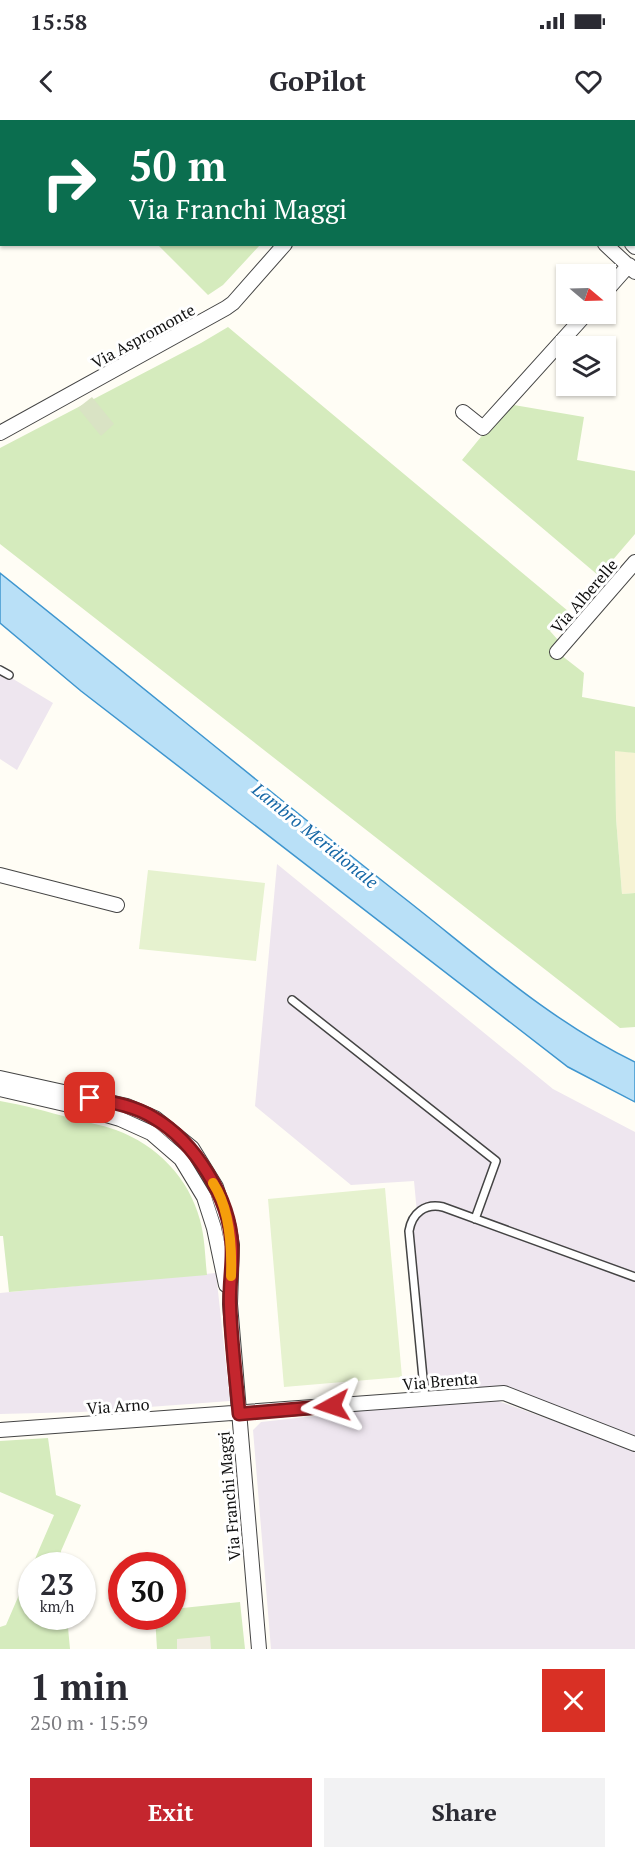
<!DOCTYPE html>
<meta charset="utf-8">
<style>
:root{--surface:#fff;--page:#f2f2f3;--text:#2b2b33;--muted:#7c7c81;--accent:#c4262e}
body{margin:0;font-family:"PT Serif",serif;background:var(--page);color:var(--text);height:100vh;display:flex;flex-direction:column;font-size:22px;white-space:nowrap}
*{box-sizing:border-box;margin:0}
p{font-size:20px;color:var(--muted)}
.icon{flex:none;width:33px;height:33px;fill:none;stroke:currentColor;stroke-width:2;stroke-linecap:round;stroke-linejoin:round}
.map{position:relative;height:1529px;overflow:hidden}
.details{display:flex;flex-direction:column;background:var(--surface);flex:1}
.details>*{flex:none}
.banner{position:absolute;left:0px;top:0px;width:636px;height:126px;box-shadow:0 2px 4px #0004;background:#0b6e4f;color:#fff;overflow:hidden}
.needle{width:39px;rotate:109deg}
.controls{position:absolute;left:556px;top:144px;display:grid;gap:12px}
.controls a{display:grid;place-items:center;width:60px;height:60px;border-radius:0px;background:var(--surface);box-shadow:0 2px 4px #0004;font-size:30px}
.speed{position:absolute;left:18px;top:1432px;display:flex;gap:12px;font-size:30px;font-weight:700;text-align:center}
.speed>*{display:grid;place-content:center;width:78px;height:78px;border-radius:50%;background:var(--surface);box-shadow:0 2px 4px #0004;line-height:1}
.speed small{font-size:15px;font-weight:400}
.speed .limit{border:9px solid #d22;background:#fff;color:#111}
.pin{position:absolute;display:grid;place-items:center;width:51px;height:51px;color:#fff;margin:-26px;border-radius:12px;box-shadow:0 3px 9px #0006}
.me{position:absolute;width:66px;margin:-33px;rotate:265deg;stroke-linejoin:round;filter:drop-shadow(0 0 4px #0008)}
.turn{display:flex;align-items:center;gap:21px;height:126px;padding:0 30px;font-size:27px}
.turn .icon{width:78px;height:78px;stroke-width:2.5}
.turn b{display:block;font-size:42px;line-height:51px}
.round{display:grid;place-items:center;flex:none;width:63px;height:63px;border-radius:0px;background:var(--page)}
.headline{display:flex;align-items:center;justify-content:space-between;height:102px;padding:0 30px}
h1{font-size:36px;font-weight:700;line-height:45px}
.button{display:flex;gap:12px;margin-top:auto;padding:12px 30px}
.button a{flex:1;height:69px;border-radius:0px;background:var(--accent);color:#fff;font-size:24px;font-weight:700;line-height:69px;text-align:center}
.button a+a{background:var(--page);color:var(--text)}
.status{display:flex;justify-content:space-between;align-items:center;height:42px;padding:0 30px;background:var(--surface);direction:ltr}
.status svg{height:16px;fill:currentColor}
header{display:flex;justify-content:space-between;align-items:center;height:78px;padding:0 30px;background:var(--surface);font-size:27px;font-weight:700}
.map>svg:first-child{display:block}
.industrial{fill:#eee6ef}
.farmland{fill:#f6f3d4}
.green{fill:#d5ebbd}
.cemetery{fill:#d9e3c4}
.pitch{fill:#e6f2cf}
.plaza{fill:#f1ede2}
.water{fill:#b9e0f7;stroke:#3f96cf;stroke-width:1.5}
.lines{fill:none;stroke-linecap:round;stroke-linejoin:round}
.lane-casing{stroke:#444;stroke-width:10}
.street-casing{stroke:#444;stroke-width:16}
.lane{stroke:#fff;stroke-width:7}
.street{stroke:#fff;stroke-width:14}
.route-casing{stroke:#7f191e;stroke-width:15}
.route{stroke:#c4262e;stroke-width:10}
.slow{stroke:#f59e0b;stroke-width:10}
.labels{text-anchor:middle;stroke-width:6;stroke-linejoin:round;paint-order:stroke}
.street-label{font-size:16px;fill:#111;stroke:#fff}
.water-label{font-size:18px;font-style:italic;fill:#1768a6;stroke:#fff}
</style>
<div class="status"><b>15:58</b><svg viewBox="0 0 49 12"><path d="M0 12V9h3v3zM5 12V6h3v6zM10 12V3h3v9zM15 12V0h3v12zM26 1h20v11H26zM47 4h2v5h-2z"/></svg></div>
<header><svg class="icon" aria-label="back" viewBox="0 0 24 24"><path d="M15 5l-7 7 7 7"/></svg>GoPilot<svg class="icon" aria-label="heart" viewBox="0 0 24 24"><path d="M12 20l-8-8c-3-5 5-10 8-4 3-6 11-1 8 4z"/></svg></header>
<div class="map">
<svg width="635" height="1529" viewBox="0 0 635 1529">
<rect width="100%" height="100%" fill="#fffdf5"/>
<path class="industrial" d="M 0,551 L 53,583 L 17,650 L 0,639 Z
M 277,744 L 553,969 L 635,1012 L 635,1324 L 504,1273 L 425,1279 L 409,1111 L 417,1093 L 414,1061 L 351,1065 L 255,986 Z
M 216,1153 L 230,1281 L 81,1292 L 0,1294 L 0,1173 Z
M 498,1281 L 635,1330 L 635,1529 L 271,1529 L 253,1310 L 261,1302 L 423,1284 Z"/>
<path class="farmland" d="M 615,630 L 635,633 L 635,773 L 622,774 L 616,698 Z"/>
<path class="green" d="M 158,125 L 260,125 L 223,165 L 208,175 Z
M 228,207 L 568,491 L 550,511 L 558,520 L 552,528 L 584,553 L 582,577 L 635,587 L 635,633 L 615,631 L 616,698 L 622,774 L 635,773 L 635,907 L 620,908 L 0,424 L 0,328 L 201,223 Z
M 508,284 L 584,297 L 577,340 L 635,351 L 635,414 L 599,456 L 462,340 Z
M 0,981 C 24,985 48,992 71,998 C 86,1002 102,1005 116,1010 C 157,1025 189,1058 200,1100 C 205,1118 205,1137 207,1155 L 9,1172 L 3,1116 L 0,1116 Z
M 48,1318 L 56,1375 L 81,1385 L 61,1431 L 62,1446 L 32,1446 L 54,1395 L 0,1372 L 0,1321 Z
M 31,1447 L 32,1497 L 67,1497 L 70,1529 L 0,1529 L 0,1507 L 6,1505 Z
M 240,1482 L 245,1529 L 157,1529 L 155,1497 L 172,1497 L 173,1489 Z"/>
<path class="cemetery" d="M 92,277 L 114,304 L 101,316 L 78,288 Z"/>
<path class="pitch" d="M 148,750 L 265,763 L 256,841 L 139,829 Z
M 385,1068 L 402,1257 L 284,1267 L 268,1079 Z"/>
<path class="plaza" d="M 210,1516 L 211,1529 L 177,1529 L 177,1519 Z"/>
<path class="water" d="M 0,453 C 133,559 265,668 399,774 C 475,833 548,900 635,942 L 635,982 L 568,947 L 81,571 L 0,503 Z"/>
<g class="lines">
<defs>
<path id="lane" d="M 0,550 L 9,555
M 292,880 L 496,1041 L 475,1099
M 425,1279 L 409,1111 C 412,1093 425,1083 443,1087 L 635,1157"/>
<path id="street" d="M 467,0 L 468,2
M 491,0 L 493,2
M 392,2 L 393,0
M 605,124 L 635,152
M 632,124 L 635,127
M 606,171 L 629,145
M 463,292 L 483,308 L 586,194
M 0,313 L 226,188 L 233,183 L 285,124
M 557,532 L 635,442
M 0,755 L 117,785
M 0,958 L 127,986 L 155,998 L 192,1028 L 216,1067 L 228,1103 L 232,1125 L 230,1184 L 259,1529
M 0,969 L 86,989 L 120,999 L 151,1013 L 181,1039 L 204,1077 L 214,1108 L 226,1165
M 0,1310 L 504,1273 L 635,1324"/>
</defs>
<use href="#lane" class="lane-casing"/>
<use href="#street" class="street-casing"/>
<use href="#lane" class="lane"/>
<use href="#street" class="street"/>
</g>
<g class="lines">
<defs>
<path id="route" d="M 90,978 C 111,982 135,986 154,998 C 195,1022 230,1078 232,1126 C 233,1145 229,1165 230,1185 C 231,1221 236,1258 239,1294 L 332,1286"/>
</defs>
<use href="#route" class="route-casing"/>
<use href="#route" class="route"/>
<path class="slow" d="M 213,1063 C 230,1089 232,1126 231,1156"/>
</g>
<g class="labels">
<g class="street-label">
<text transform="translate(143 216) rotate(-29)" y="6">Via Aspromonte</text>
<text transform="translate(584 476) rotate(-49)" y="6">Via Alberelle</text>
<text transform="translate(440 1261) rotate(-5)" y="6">Via Brenta</text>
<text transform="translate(118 1286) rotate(-4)" y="6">Via Arno</text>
<text transform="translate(229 1376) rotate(-95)" y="6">Via Franchi Maggi</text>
</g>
<g class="water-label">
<text transform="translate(315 716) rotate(39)" y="6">Lambro Meridionale</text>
</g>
</g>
</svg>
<div class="controls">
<a><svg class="needle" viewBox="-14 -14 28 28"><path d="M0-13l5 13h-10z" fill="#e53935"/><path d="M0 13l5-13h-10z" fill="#7c7c81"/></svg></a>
<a><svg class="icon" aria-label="layers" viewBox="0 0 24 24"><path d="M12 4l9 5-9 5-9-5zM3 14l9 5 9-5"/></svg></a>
</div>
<div class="speed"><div>23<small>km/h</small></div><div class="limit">30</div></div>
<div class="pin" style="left:90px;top:978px;background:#d93025"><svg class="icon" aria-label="arrive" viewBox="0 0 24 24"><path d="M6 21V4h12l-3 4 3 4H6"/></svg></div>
<svg class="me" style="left:332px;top:1286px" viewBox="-20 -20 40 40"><path d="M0-17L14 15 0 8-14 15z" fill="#c4262e" stroke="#fff" stroke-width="4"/></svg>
<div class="banner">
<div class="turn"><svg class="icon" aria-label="right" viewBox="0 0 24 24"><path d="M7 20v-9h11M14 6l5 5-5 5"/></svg><div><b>50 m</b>Via Franchi Maggi</div></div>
</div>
</div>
<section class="details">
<div class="headline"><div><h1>1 min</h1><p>250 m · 15:59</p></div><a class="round" style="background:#d93025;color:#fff"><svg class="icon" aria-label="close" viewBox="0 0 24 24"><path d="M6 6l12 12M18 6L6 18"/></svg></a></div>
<div class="button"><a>Exit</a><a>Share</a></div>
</section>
